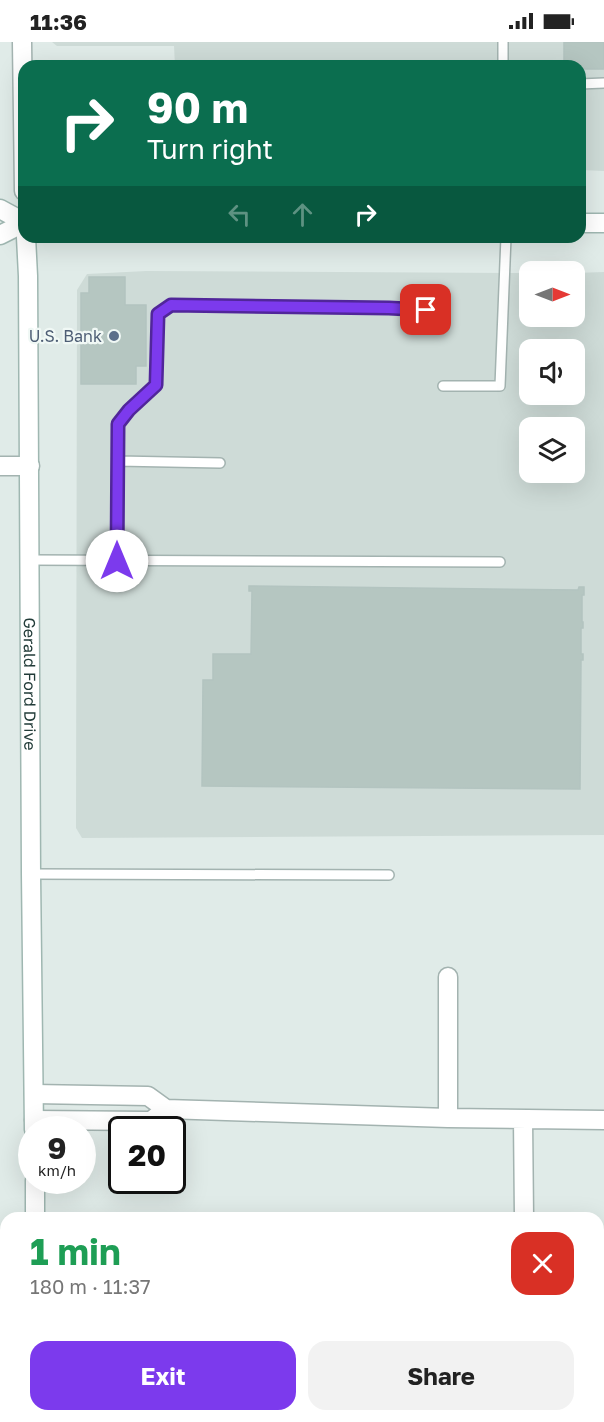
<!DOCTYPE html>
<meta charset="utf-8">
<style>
:root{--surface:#fff;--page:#f2f2f2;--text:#222;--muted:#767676;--accent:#7c3aed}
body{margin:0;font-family:"Golos Text",sans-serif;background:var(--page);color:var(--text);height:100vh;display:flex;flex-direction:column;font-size:22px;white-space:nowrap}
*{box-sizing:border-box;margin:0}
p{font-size:20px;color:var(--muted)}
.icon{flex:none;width:33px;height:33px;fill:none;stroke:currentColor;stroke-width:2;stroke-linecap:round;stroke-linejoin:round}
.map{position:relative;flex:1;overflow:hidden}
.details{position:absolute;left:0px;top:1170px;width:604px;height:210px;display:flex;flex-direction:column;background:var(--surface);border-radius:18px 18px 0 0;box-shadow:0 6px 24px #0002}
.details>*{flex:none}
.hud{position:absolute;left:18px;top:18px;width:568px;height:183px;border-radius:18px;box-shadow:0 6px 24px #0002;background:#0b6e4f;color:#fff;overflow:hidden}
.needle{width:39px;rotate:90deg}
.buttons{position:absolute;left:519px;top:219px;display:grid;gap:12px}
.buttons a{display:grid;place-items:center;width:66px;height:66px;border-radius:12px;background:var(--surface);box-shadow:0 6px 24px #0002;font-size:30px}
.speed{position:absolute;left:18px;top:1074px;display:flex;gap:12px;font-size:30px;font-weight:700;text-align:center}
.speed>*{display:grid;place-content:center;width:78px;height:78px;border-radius:50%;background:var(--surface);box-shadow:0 6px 24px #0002;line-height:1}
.speed small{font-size:15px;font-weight:400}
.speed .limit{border:3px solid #111;border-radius:9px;background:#fff;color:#111}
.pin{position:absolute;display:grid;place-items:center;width:51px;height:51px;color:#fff;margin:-26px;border-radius:12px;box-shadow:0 3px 9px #0006}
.me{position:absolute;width:66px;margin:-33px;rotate:0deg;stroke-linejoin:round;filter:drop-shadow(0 0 4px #0008)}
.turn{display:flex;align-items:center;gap:21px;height:126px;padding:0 30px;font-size:27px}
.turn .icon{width:78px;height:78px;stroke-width:2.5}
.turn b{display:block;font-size:42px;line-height:51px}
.lanes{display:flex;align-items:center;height:57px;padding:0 30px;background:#0003;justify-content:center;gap:30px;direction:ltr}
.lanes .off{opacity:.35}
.round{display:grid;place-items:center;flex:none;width:63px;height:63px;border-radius:18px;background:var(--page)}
.headline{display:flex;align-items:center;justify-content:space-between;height:102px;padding:0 30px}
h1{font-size:36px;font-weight:700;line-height:45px;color:#1e9e55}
.primary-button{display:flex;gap:12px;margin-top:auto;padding:12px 30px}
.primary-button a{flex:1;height:69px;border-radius:18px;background:var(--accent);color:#fff;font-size:24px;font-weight:700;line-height:69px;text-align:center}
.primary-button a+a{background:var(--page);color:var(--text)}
.status{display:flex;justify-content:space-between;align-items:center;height:42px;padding:0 30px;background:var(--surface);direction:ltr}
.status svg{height:16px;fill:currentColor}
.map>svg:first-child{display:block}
.built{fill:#cedbd7;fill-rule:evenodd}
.building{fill:#b5c6c1;stroke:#b3c4c0;stroke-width:1.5}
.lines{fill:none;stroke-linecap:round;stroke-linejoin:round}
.lane-casing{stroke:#a3b3b0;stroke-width:12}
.street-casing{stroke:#a3b3b0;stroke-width:21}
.secondary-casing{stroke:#9fb7b1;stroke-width:21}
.lane{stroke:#fff;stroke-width:9}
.street{stroke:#fff;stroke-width:18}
.secondary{stroke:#fff;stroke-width:18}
.route-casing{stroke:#51269a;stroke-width:15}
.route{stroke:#7c3aed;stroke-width:10}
.service-dot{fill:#5c6f8a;stroke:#f0f8f5;stroke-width:2}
.labels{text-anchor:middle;stroke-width:4.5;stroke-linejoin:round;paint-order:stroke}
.service-label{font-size:16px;fill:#4e5e75;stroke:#f0f8f5;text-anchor:end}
.street-label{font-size:16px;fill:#213b38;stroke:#f0f8f5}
</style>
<div class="status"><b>11:36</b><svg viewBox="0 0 49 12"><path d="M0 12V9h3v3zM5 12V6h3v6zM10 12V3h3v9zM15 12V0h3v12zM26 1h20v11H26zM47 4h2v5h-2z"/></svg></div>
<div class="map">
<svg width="604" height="1380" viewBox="0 0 604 1380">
<rect width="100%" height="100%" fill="#e0ebe8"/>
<path class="built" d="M 52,0 L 604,0 L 604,129 L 581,128 L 580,24 L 175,24 L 174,4 L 57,4 Z
M 146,229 L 529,231 L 530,274 L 574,274 L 575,231 L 604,230 L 604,793 L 82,796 L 76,786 L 77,248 L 87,232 ZM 530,308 L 574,308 L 574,352 L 530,352 ZM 530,386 L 574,386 L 574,430 L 530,430 Z"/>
<path class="building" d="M 564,0 L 604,0 L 604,27 L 580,27 L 580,24 L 564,24 Z
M 89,235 L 125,235 L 125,263 L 146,263 L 146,324 L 136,324 L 136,342 L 81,342 L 81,251 L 89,251 Z
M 249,544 L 578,548 L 579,545 L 584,545 L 584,553 L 582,553 L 582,580 L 583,580 L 583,586 L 581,586 L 581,612 L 583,612 L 583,618 L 581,618 L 580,747 L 202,744 L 203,638 L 213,638 L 213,612 L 251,612 L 252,549 L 249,549 Z"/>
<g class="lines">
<defs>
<path id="lane" d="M 503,0 L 503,24
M 580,42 L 604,41
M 443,344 L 500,344 L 506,195
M 118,419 L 119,382 L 129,368 L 156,343 L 158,272 L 171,263 L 389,265 L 426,269 L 437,278
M 30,518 L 500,520
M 117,519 L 118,419 L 220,421
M 31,832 L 389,833"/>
<path id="street" d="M 22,0 L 24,149
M 0,424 L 30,424
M 448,935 L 448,1076
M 34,1052 L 148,1054 L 166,1067 L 448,1076 L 604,1078
M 523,1077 L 524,1176
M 34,1078 L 148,1079 L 151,1079 L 166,1067
M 216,1374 L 216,1380
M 524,1374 L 524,1380"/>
<g id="secondary">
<path d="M 0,167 L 24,180"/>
<path d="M 580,181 L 604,181"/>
<path d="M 0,193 L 24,181"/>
<path id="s1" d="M 26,195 L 28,234 L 31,832 L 34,1088"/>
<path d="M 35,1138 L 35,1176"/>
<path d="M 36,1374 L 36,1380"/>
</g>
</defs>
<use href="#lane" class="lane-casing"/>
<use href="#street" class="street-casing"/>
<use href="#secondary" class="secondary-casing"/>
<use href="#lane" class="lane"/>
<use href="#street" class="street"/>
<use href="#secondary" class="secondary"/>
</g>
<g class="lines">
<defs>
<path id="route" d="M 117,519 L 118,382 L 129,368 L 156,343 L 158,272 L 171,263 L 389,266 L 426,268"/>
</defs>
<use href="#route" class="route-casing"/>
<use href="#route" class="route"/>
</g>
<circle class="service-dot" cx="114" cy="294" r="6"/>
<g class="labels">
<g class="service-label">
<text x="102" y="300">U.S. Bank</text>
</g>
<g class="street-label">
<text dy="6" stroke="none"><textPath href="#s1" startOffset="447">Gerald Ford Drive</textPath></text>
</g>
</g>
</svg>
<div class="buttons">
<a><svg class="needle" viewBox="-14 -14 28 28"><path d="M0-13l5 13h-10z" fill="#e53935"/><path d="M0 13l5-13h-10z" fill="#767676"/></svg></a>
<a><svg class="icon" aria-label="sound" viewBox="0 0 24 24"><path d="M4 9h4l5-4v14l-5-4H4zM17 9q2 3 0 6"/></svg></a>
<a><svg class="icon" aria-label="layers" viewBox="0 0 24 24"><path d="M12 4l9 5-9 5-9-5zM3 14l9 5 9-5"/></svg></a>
</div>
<div class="speed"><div>9<small>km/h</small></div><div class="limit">20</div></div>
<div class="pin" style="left:426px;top:268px;background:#d93025"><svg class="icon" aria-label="arrive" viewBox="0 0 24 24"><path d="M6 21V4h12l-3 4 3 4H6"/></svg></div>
<svg class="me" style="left:117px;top:519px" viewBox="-20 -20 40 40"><circle r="19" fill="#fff"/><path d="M0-13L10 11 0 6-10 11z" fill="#7c3aed"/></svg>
<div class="hud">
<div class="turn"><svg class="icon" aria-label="right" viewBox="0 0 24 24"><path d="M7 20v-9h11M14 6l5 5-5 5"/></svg><div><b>90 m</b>Turn right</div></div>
<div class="lanes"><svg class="icon off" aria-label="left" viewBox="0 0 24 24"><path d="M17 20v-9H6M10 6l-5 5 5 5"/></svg><svg class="icon off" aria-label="ahead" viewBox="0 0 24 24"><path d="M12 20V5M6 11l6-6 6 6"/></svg><svg class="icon" aria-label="right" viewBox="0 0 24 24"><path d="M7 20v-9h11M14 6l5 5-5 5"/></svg></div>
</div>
<section class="details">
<div class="headline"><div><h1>1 min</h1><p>180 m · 11:37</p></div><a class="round" style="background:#d93025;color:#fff"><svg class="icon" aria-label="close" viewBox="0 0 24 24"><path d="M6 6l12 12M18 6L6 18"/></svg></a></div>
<div class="primary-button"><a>Exit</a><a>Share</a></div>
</section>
</div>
